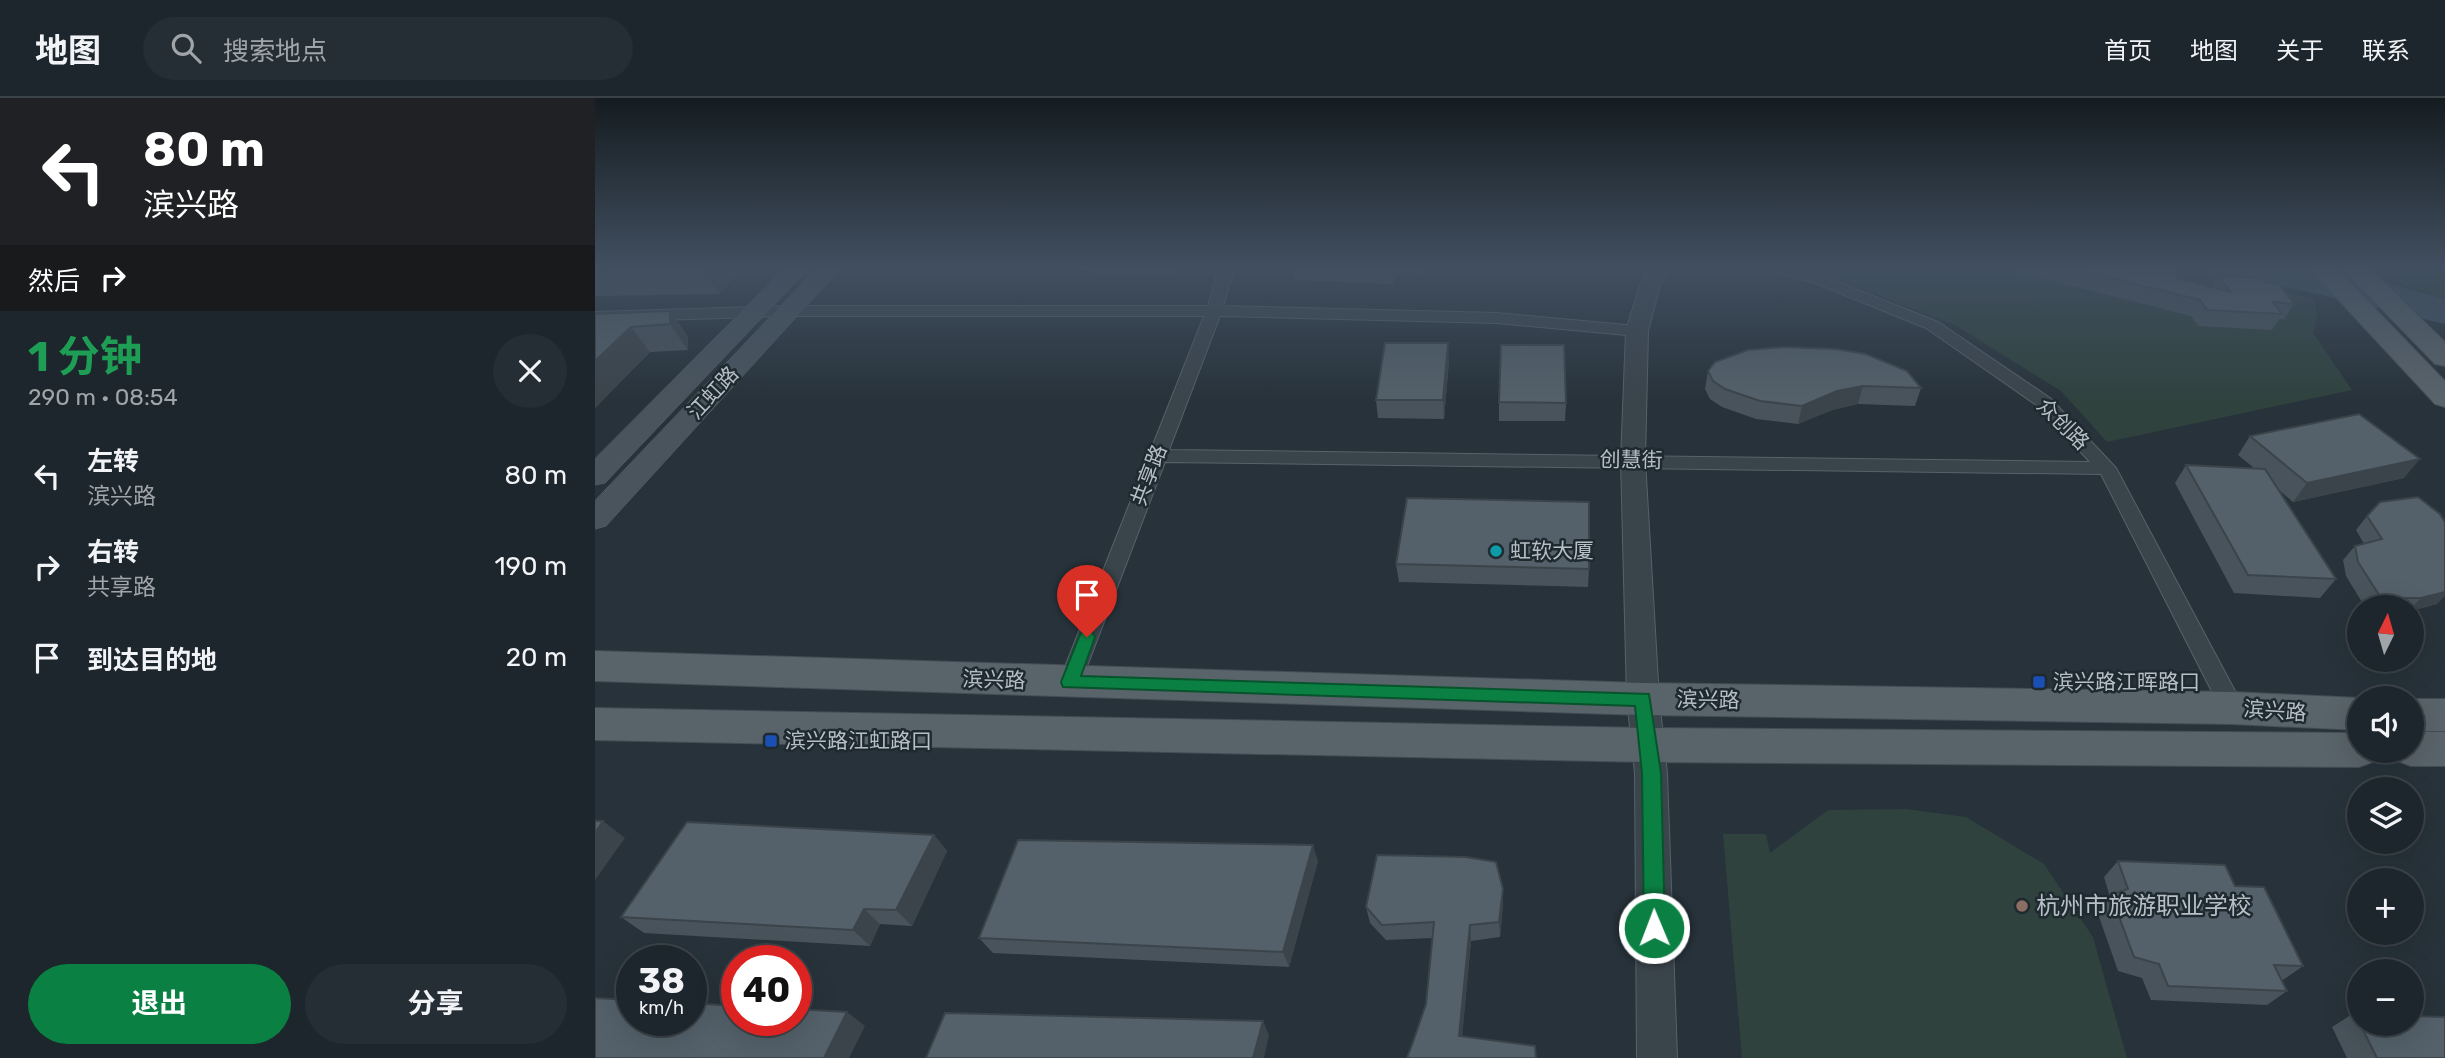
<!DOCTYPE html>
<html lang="zh">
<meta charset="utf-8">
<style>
:root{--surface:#1d262c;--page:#252e34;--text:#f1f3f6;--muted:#a0a5a9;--line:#3b4348;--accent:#0b8043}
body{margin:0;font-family:Rubik,"Noto Sans SC",sans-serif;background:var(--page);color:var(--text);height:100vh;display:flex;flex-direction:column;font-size:26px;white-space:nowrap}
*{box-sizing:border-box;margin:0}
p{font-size:23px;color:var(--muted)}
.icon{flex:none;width:38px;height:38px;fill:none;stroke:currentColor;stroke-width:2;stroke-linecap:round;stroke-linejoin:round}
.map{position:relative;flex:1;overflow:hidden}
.sheet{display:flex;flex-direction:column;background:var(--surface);width:595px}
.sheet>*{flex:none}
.hud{background:#202124;color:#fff;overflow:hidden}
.needle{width:46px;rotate:5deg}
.fabs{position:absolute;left:1752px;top:497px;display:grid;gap:14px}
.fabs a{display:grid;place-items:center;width:77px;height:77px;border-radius:50%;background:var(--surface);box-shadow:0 7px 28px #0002,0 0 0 2px var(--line);font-size:35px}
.speed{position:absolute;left:21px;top:847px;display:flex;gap:14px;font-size:35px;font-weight:700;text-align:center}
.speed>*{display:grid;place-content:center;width:91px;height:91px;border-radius:50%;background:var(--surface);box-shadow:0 7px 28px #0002,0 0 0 2px var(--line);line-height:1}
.speed small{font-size:18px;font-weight:400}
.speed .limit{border:10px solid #d22;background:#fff;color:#111}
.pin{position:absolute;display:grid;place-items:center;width:60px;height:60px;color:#fff;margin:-72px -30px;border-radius:50% 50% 50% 0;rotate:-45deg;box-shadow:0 0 7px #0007}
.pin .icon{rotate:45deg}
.me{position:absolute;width:77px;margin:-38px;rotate:359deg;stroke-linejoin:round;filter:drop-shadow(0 0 5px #0008)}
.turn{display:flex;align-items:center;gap:24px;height:147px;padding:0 28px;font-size:32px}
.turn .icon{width:91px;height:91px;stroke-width:2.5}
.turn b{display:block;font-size:49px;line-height:60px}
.then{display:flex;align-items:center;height:66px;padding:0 28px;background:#0003;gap:14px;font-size:26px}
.round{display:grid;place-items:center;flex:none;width:74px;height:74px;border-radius:37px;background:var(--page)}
.overview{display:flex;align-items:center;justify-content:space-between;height:119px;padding:0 28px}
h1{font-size:42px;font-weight:700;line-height:52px;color:#1e9e55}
.action{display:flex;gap:14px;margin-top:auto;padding:14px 28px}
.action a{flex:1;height:80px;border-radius:42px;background:var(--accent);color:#fff;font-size:28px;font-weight:700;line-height:80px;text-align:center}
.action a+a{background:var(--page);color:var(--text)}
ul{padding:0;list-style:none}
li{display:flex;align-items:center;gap:21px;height:91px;padding:0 28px}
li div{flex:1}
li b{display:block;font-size:26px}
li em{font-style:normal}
header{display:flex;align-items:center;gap:42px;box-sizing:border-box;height:98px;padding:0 35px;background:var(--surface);border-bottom:2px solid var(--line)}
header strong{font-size:33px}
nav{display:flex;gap:38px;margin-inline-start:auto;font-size:24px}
.search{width:490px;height:63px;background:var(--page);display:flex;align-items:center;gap:18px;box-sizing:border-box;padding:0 24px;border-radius:38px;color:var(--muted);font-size:26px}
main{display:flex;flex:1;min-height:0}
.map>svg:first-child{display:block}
.green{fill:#2f423e}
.water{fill:#3f5361}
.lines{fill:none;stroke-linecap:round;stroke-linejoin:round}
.minor-casing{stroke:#586269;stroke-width:2}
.tertiary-casing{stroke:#586269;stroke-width:2}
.secondary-casing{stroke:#586269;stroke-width:1}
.primary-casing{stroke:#434d54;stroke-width:2}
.minor{fill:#3a444b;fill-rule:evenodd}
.tertiary{fill:#3a444b;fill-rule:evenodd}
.secondary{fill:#49545d;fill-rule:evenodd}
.primary{fill:#59636a;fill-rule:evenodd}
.wall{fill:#48535b}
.shaded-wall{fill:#3b444a}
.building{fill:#54616a;stroke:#3b444a;stroke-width:2}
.route{fill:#0b8043;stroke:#07532c;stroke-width:2}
.culture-dot{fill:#0f9aa8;stroke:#1f2930;stroke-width:2.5}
.transit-dot{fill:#1a4fb4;stroke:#1f2930;stroke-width:2.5}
.education-dot{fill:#8d6e63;stroke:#1f2930;stroke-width:2.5}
.labels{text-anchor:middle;stroke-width:5;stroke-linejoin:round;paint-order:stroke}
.street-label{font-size:21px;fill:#b6bfc6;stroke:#1f2930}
.poi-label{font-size:21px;fill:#b6bfc6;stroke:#1f2930;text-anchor:start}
.near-poi-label{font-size:24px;fill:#b6bfc6;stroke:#1f2930;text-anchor:start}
</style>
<header>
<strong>地图</strong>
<div class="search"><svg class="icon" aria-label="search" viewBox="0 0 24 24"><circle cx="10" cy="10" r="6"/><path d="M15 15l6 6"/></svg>搜索地点</div>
<nav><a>首页</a><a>地图</a><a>关于</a><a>联系</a></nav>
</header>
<main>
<section class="sheet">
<div class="hud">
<div class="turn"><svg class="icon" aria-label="left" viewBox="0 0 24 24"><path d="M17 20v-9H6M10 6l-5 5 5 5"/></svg><div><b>80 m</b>滨兴路</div></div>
<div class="then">然后<svg class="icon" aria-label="right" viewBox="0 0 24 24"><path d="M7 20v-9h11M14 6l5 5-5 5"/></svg></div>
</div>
<div class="overview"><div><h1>1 分钟</h1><p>290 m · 08:54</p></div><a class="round"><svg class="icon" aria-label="close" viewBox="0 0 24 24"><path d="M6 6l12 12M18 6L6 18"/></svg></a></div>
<ul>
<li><svg class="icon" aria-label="left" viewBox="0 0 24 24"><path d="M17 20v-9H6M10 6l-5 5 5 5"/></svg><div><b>左转</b><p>滨兴路</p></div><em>80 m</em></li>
<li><svg class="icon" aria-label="right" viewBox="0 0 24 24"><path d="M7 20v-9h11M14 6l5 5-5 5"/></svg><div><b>右转</b><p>共享路</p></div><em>190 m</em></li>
<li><svg class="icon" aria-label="arrive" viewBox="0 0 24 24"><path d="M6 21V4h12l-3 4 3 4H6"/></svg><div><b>到达目的地</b></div><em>20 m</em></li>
</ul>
<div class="action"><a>退出</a><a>分享</a></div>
</section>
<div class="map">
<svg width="1850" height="960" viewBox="0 0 1850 960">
<rect width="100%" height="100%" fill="#27323a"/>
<path class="green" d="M 1210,169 L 1591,169 L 1720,201 L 1722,218 L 1718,235 L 1757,292 L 1512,344 L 1466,293 L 1360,227 Z
M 1791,169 L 1850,169 L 1850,201 L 1812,189 Z
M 1311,711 L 1371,719 L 1449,766 L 1498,839 L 1532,960 L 1147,960 L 1128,736 L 1171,736 L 1175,755 L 1233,712 Z"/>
<path class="water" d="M 1591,169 L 1733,169 L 1850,201 L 1850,226 L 1675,185 L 1645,183 Z"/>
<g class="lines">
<defs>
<path id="minor" d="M 624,169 L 640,169 L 628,208 L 902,215 L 1042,228 L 1050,233 L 1042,238 L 902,225 L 625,218 L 574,352 L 1495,364 L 1443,308 L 1331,230 L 1220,185 L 1174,172 L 1171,169 L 1196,169 L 1230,179 L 1343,224 L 1455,300 L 1521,370 L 1649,610 L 1645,617 L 1637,620 L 1629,617 L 1506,376 L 570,364 L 486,584 L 483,591 L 475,593 L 467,591 L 464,584 L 609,218 L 195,218 L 0,224 L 0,214 L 195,208 L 613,208 Z"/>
<path id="tertiary" d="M 1055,169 L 1075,169 L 1065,187 L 1053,233 L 1050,362 L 1064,601 L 1072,675 L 1082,960 L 1042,960 L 1040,675 L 1032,601 L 1026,362 L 1031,233 L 1045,187 Z"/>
<path id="secondary" d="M 191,169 L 215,169 L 10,385 L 0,387 L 0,361 Z
M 223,169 L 247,169 L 11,428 L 0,431 L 0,403 Z"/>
<path id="primary" d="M 1713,169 L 1740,169 L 1850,283 L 1850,309 L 1840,306 Z
M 1746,169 L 1773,169 L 1850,244 L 1850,268 L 1840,266 Z
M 0,553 L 1048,585 L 1637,594 L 1765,600 L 1764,632 L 1637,626 L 1048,617 L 0,583 Z
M 1816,601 L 1850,601 L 1850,633 L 1816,633 Z
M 0,610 L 1053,630 L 1764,635 L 1764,653 L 1784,653 L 1778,664 L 1764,669 L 1053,664 L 0,642 Z
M 1816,634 L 1850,634 L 1850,668 L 1816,668 L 1802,663 L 1797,653 L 1816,653 Z"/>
</defs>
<use href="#minor" class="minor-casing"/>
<use href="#tertiary" class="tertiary-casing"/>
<use href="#secondary" class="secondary-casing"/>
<use href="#primary" class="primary-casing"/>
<use href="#minor" class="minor"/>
<use href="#tertiary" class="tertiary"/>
<use href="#secondary" class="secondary"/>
<use href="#primary" class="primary"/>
</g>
<path class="wall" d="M 0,169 L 150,169 L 124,196 L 0,198 Z
M 476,169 L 587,169 L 584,177 L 510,178 Z
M 697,169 L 831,169 L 829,176 L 801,175 L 798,186 L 700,182 Z
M 1403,169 L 1585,169 L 1582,181 L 1617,190 L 1624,178 L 1671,185 L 1699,206 L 1689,221 L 1684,221 L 1677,232 L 1603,228 L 1596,218 Z
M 75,213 L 93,239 L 93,252 L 55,254 L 0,310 L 0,216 Z
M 854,263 L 849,321 L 783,320 L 781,302 Z
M 1113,273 L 1326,290 L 1320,308 L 1263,306 L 1237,312 L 1203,326 L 1161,321 L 1127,309 L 1115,301 L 1110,291 Z
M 904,304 L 971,305 L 970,323 L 904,323 Z
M 1655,338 L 1809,380 L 1698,404 L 1683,391 L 1741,481 L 1725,500 L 1639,495 L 1580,385 L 1591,367 L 1659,370 L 1643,357 Z
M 1772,418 L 1842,506 L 1816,513 L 1816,509 L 1770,509 L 1751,478 L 1748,462 L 1760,448 L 1769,446 L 1761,432 Z
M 801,466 L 994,471 L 993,489 L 804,484 Z
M 339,737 L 352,753 L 317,828 L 285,826 L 275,848 L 49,835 L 26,819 Z
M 723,763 L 694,869 L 398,855 L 384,840 Z
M 1523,763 L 1640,788 L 1708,868 L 1688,882 L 1686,882 L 1692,893 L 1672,907 L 1556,902 L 1547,880 L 1523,873 L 1502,813 L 1515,799 L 1509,779 Z
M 908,791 L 908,806 L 905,839 L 876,843 L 867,938 L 818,944 L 831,906 L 838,840 L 791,842 L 775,825 L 771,809 Z
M 1759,915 L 1764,915 L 1764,926 L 1816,926 L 1850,960 L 1752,960 L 1737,929 Z"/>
<path class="shaded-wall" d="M 109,169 L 150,169 L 124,196 L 108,171 Z
M 582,169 L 587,169 L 584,177 Z
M 797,169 L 801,169 L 801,175 L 798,186 Z
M 75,213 L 93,239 L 93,252 L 75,226 Z
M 36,229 L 55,254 L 0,310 L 0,263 Z
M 853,245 L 854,263 L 849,321 L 848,302 Z
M 1268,288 L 1263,306 L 1237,312 L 1203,326 L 1207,308 L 1242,293 Z
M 1825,361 L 1809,380 L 1698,404 L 1712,385 Z
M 1850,494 L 1850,498 L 1842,506 L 1816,513 L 1816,510 L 1826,500 Z
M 8,723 L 30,740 L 0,782 L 0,735 Z
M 339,737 L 352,753 L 317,828 L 301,812 Z
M 718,747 L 723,763 L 694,869 L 688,854 Z
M 908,791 L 908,806 L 905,839 L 904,824 Z
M 269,811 L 285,826 L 275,848 L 258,832 Z
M 875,827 L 876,843 L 866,951 L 864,938 Z
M 252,914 L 270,928 L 254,960 L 229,960 Z
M 668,923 L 674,937 L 669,960 L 658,960 Z"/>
<path class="building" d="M 0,169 L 109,169 L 108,171 L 0,172 Z
M 1470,169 L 1585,169 L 1582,181 L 1636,194 L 1624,178 L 1667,180 L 1671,185 L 1684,186 L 1699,206 L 1678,204 L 1687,216 L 1612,212 L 1605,202 Z
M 75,213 L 75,226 L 36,229 L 0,263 L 0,216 Z
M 790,245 L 853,245 L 848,302 L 781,302 Z
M 906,247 L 969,247 L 971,305 L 904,304 Z
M 1188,249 L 1241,251 L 1271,256 L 1312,273 L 1326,290 L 1268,288 L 1242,293 L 1207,308 L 1165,303 L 1130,291 L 1118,283 L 1113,273 L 1120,264 L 1153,252 Z
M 1764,316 L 1825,361 L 1712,385 L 1655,338 Z
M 1591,367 L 1670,371 L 1741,481 L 1653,477 Z
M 1823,399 L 1845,416 L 1850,424 L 1850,494 L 1826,500 L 1786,500 L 1763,464 L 1760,448 L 1787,441 L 1772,418 L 1785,404 Z
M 812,400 L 994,404 L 994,471 L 801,466 Z
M 0,723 L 8,723 L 0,735 Z
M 92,724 L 339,737 L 301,812 L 269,811 L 258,832 L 26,819 Z
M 423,742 L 718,747 L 688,854 L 384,840 Z
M 782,757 L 871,759 L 901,764 L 908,791 L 904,824 L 875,827 L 864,938 L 940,948 L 941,960 L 812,960 L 818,944 L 831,906 L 839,824 L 787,827 L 771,809 Z
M 1523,763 L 1630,767 L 1640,788 L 1669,789 L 1708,868 L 1679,867 L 1692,893 L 1573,888 L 1564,866 L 1539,859 L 1516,797 L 1533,791 Z
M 0,900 L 37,902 L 37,922 L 96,922 L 96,905 L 142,908 L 142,922 L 201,922 L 201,911 L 252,914 L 229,960 L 0,960 Z
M 350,915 L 668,923 L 658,960 L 331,960 Z
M 1759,915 L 1764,915 L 1764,924 Z
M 1816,918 L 1850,919 L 1850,960 L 1782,960 L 1765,926 L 1816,926 Z"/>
<linearGradient id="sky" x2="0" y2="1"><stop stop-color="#151c20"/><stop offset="0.56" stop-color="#414f60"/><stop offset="1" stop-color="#414f60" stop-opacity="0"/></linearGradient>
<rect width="1850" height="303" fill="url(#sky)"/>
<path class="route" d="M 492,533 L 498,535 L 500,539 L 486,578 L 1054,596 L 1066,675 L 1070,830 L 1067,837 L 1059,840 L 1052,837 L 1049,830 L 1047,675 L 1040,608 L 468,589 L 466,584 L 484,539 L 486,535 Z"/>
<circle class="culture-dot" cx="901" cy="453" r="7"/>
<g class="transit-dot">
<rect x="1437" y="577" width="14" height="14" rx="3.5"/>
<rect x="169" y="636" width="14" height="14" rx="3.5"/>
</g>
<circle class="education-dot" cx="1427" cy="808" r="7"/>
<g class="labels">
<g class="street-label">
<text transform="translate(118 295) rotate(-47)" y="7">江虹路</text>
<text transform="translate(1468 326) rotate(45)" y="7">众创路</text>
<text transform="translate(1036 362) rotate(1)" y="7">创慧街</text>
<text transform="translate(554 377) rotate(-69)" y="7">共享路</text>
<text transform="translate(399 582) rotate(2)" y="7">滨兴路</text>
<text transform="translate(1113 602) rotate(1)" y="7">滨兴路</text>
<text transform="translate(1680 613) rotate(4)" y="7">滨兴路</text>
</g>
<g class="poi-label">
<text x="915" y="460">虹软大厦</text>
<text x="1458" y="591">滨兴路江晖路口</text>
<text x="190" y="650">滨兴路江虹路口</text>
</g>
<g class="near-poi-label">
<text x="1441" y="816">杭州市旅游职业学校</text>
</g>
</g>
</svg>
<div class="fabs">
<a><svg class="needle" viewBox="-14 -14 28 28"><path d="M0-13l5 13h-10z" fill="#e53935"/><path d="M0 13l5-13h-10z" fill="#a0a5a9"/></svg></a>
<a><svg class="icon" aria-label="sound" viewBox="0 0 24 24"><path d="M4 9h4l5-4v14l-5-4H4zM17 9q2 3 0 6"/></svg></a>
<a><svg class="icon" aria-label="layers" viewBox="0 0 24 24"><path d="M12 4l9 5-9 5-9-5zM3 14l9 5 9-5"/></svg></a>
<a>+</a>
<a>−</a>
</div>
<div class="speed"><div>38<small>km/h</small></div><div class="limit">40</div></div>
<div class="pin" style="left:492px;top:539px;background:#d93025"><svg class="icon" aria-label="arrive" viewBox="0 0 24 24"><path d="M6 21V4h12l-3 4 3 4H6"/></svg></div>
<svg class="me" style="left:1059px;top:830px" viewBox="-20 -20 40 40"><circle r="17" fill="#0b8043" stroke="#fff" stroke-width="3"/><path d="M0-11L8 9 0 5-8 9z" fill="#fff"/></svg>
</div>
</main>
